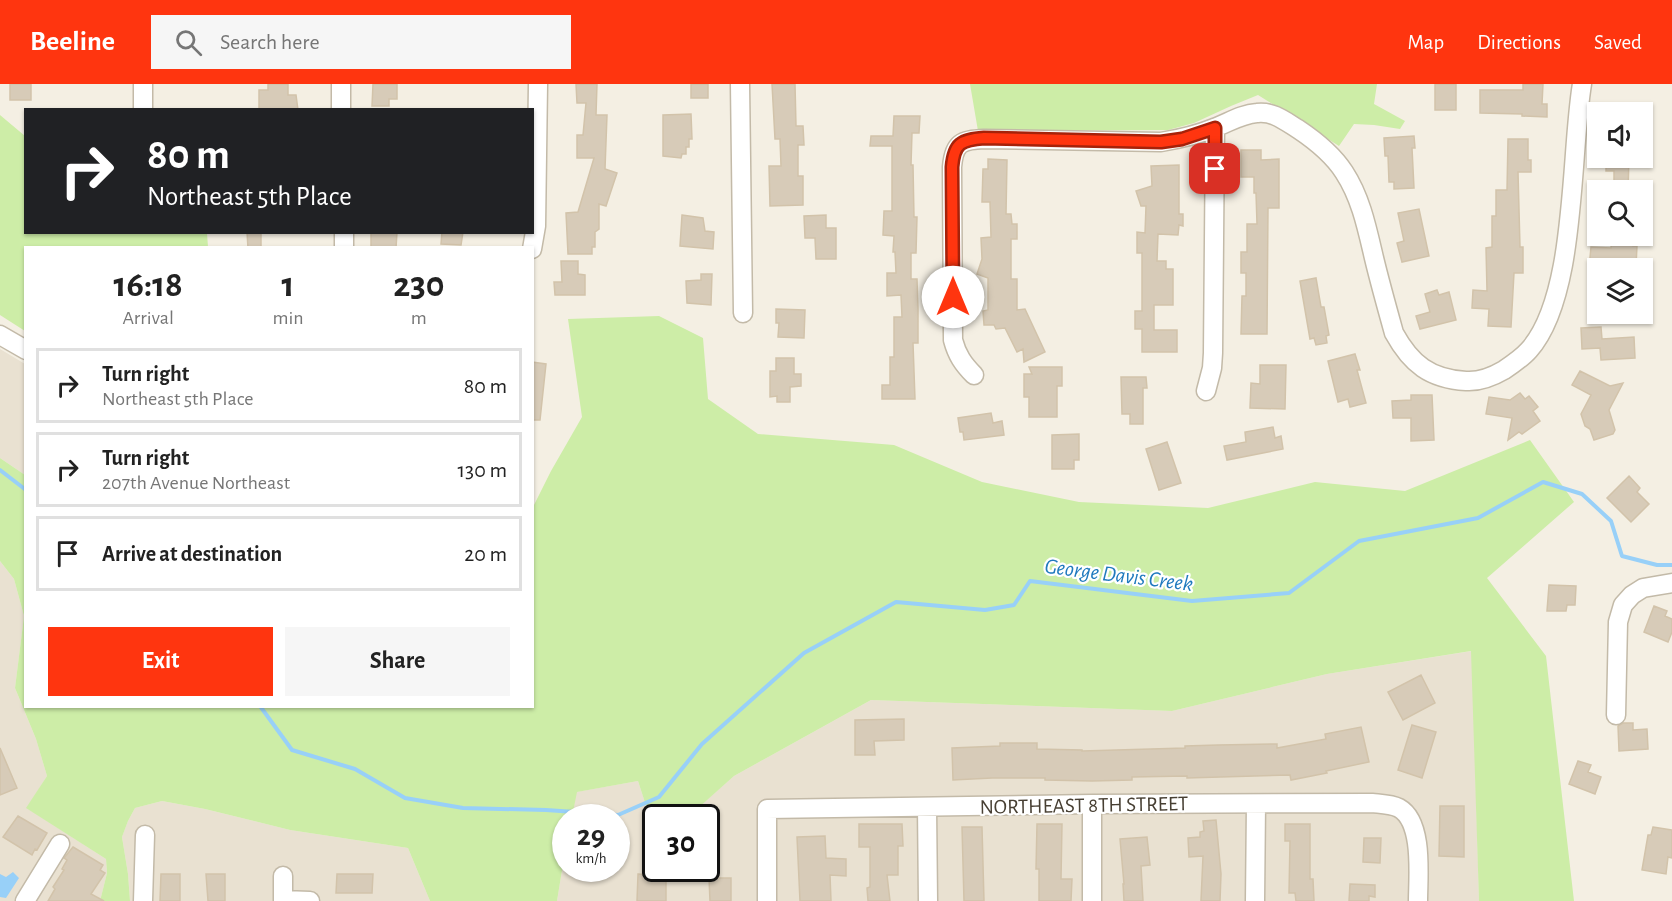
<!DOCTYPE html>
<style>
:root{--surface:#fff;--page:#f6f6f6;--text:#222;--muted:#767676;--line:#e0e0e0;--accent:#ff350f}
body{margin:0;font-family:"Alegreya Sans",sans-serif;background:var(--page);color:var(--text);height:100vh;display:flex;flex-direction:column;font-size:22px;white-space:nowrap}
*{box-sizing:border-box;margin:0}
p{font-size:20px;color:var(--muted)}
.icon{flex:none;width:33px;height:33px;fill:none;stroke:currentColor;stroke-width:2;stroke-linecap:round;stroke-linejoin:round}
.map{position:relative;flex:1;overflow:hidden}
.panel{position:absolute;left:24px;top:162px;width:510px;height:462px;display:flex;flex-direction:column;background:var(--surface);border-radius:0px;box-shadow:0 2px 4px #0004}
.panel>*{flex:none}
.banner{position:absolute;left:24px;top:24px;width:510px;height:126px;border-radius:0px;box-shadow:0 2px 4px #0004;background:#202124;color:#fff;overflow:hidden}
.fabs{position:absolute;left:1587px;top:18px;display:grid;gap:12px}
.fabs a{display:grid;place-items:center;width:66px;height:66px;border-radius:0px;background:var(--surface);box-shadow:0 2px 4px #0004;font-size:30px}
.speed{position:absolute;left:552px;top:720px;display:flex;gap:12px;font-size:30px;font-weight:700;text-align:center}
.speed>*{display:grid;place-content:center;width:78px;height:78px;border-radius:50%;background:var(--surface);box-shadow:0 2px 4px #0004;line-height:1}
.speed small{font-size:15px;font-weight:400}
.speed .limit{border:3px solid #111;border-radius:9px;background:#fff;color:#111}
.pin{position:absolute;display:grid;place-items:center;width:51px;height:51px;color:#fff;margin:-26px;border-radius:12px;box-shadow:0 3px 9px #0006}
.me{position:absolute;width:66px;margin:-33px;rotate:0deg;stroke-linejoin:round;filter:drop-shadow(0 0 4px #0008)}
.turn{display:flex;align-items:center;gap:21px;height:126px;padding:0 24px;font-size:27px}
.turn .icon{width:78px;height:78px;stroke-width:2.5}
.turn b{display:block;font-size:42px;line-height:51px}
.eta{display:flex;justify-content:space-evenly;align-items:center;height:102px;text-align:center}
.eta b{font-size:36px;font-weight:700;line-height:42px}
.button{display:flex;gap:12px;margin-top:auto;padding:12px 24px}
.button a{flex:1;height:69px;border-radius:0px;background:var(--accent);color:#fff;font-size:24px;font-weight:700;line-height:69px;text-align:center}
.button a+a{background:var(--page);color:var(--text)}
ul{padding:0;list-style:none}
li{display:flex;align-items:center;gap:18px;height:75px;margin:0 12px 9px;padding:0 12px;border:3px solid var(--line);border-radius:0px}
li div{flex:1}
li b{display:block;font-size:22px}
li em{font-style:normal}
header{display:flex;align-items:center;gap:36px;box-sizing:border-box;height:84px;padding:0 30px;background:var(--accent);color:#fff}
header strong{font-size:28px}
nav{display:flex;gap:33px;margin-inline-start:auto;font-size:21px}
.search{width:420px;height:54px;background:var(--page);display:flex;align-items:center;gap:15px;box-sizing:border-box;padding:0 21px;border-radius:0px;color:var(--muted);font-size:22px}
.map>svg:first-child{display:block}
.residential{fill:#e9e1d1}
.green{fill:#cdeda7}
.water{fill:#98d0f8}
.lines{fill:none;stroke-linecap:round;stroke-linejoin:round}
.stream{stroke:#98d0f8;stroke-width:4}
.building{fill:#d7cbb8;stroke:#d2c3aa;stroke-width:1.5}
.minor-casing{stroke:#c3baa8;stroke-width:21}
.minor{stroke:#fff;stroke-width:18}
.route-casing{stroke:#a6220a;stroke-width:15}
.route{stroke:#ff350f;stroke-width:10}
.labels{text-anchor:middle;stroke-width:4.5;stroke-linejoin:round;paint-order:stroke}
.street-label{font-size:21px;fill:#473f33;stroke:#fff}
.water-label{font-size:22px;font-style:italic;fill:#207abe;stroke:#fff}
</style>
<header>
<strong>Beeline</strong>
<div class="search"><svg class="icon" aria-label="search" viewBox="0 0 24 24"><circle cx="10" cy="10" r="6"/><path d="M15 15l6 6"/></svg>Search here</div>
<nav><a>Map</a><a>Directions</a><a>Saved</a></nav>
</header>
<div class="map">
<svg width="1672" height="817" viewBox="0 0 1672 817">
<rect width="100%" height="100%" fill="#f4efe3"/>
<path class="residential" d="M 0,265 L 25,280 L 25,391 L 0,374 Z
M 0,477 L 14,495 L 24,532 L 15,604 L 36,655 L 47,692 L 27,724 L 106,775 L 107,789 L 100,817 L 0,817 Z
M 1472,567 L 1479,817 L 557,817 L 565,768 L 566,784 L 616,784 L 616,734 L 572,733 L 576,708 L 638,697 L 652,739 L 655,739 L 656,784 L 706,784 L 706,734 L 687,733 L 734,692 L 871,616 L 1172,627 L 1327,590 Z
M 162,717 L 205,725 L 290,746 L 408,764 L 430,817 L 130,817 L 128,790 L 122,753 L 128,737 L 135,724 Z"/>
<path class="green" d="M 970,0 L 1377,0 L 1374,20 L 1405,37 L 1400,45 L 1374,41 L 1354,40 L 1339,62 L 1258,11 L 1231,22 L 1194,39 L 1168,46 L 978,47 Z
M 0,31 L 25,52 L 26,148 L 207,149 L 208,163 L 26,164 L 25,247 L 0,231 Z
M 659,232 L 703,254 L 708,315 L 758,350 L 894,361 L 982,398 L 1079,418 L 1208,424 L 1315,398 L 1405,407 L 1530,356 L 1574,418 L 1487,494 L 1546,572 L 1574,817 L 1479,817 L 1471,567 L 1327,590 L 1172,627 L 871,616 L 734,692 L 688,733 L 656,734 L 655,739 L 652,740 L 638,697 L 577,708 L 572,733 L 566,734 L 565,768 L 557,817 L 430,817 L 408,764 L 290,746 L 205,725 L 162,717 L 135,724 L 128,737 L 122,753 L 128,790 L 130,817 L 100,817 L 107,789 L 106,775 L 26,724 L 47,692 L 36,655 L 15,604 L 24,532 L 14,495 L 0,477 L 0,374 L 25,391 L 26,622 L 532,622 L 533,423 L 551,387 L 582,333 L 568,235 Z"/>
<path class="water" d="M 13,788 L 19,794 L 6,814 L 0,813 L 0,790 L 6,793 Z"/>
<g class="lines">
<path class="stream" d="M 0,386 L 26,406
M 260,622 L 292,666 L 355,685 L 405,714 L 463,724 L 546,726 L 618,731 L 659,713 L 702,660 L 804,569 L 896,518 L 985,526 L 1014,521 L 1030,497 L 1192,517 L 1289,509 L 1359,457 L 1478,434 L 1543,398 L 1582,410 L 1611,437 L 1622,472 L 1657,481 L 1672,481"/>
</g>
<path class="building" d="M 10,0 L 31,0 L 31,16 L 10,16 Z
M 268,0 L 288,0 L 288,11 L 296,11 L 298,26 L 259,26 L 259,6 L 268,6 Z
M 373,0 L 397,0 L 397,15 L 389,15 L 389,22 L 372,22 Z
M 576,0 L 597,0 L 596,31 L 607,31 L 605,85 L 617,89 L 606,122 L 599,120 L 599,145 L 595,148 L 595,163 L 592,163 L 592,170 L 568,170 L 566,129 L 578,128 L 594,74 L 577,74 L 577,51 L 583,51 L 586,19 L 577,19 Z
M 691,0 L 708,0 L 708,14 L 691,14 Z
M 772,0 L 795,0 L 796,42 L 803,42 L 804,61 L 798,61 L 798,92 L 803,92 L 803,121 L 770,122 L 769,82 L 781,82 L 780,55 L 775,55 Z
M 1435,0 L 1456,0 L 1456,26 L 1435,26 Z
M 1523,0 L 1543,0 L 1542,20 L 1547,20 L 1547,33 L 1522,32 L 1522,30 L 1480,29 L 1480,6 L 1523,6 Z
M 691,30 L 692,55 L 689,55 L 689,63 L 686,63 L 686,70 L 682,70 L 681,74 L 663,72 L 663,31 Z
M 894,32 L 920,32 L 919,49 L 912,49 L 911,81 L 913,81 L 914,133 L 917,133 L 916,169 L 911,169 L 911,195 L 917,195 L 918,225 L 918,259 L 913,259 L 915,315 L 882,315 L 882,301 L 890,301 L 890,273 L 894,273 L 894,233 L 902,233 L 901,211 L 887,212 L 887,189 L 896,189 L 895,168 L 893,168 L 894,152 L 883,151 L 884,127 L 892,127 L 892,62 L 870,62 L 871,52 L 893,52 Z
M 1414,52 L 1415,64 L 1412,64 L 1414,104 L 1394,105 L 1394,98 L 1389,98 L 1388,72 L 1385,72 L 1384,54 Z
M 1508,55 L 1528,55 L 1528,76 L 1531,76 L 1531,88 L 1518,88 L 1520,163 L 1523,163 L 1523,189 L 1514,189 L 1511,243 L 1488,242 L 1489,225 L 1472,224 L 1473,206 L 1487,207 L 1486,164 L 1492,163 L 1492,132 L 1496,132 L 1496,106 L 1507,106 Z
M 1241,66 L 1261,66 L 1261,76 L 1279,75 L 1279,124 L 1268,124 L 1267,250 L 1241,250 L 1242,212 L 1246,212 L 1246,189 L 1241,189 L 1241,168 L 1247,168 L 1247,140 L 1257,140 L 1256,109 L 1254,109 L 1254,93 L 1241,93 Z
M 1606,74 L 1629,74 L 1628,106 L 1614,106 L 1614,87 L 1606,87 Z
M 988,75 L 1007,76 L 1006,130 L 1011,130 L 1012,140 L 1017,140 L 1017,155 L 1011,155 L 1011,195 L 1017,195 L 1017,226 L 1025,225 L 1045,268 L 1024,278 L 1023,265 L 1017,268 L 1005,244 L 996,245 L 994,241 L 984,241 L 983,227 L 988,226 L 988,194 L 977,190 L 982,175 L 981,154 L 991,153 L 990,118 L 982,118 L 983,85 L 988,85 Z
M 1179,81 L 1179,130 L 1183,130 L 1183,142 L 1179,141 L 1178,151 L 1158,150 L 1157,177 L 1166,177 L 1166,185 L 1173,185 L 1173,221 L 1154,221 L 1154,246 L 1177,246 L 1177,268 L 1142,268 L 1142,245 L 1135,245 L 1135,227 L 1142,227 L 1142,169 L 1137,169 L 1137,148 L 1145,149 L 1146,122 L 1141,122 L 1136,107 L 1152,102 L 1151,82 Z
M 1419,125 L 1429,172 L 1402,178 L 1397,159 L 1404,157 L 1398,129 Z
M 682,131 L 703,134 L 705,147 L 714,148 L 713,165 L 680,162 Z
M 826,131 L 826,144 L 836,144 L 836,175 L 816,175 L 815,154 L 805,154 L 804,132 Z
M 247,148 L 261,148 L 261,164 L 248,164 Z
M 371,148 L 397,148 L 396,164 L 371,164 Z
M 442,148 L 463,148 L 461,161 L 441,160 Z
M 1612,152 L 1634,152 L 1633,162 L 1637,162 L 1636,182 L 1631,182 L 1630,184 L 1589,184 L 1591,163 L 1611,164 Z
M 561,177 L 578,177 L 578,190 L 585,191 L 585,211 L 555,211 L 554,198 L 562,198 Z
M 701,190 L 712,190 L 711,221 L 687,219 L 686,197 L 701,196 Z
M 1316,194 L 1321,223 L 1324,223 L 1329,251 L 1326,252 L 1327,259 L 1316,261 L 1314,254 L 1310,255 L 1300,197 Z
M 1437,206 L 1439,211 L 1449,208 L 1456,236 L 1420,245 L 1416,232 L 1430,228 L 1425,210 Z
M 776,225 L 805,226 L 804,254 L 778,253 L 779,239 L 776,239 Z
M 1601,243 L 1602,255 L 1634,253 L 1635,274 L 1601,276 L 1600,264 L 1582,265 L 1581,244 Z
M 1355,270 L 1360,286 L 1357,286 L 1366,319 L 1350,323 L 1348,315 L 1338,318 L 1328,277 Z
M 776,274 L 794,274 L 794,290 L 801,290 L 801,302 L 790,303 L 790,318 L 777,318 L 777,312 L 770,313 L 770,287 L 776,287 Z
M 532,278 L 546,280 L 540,336 L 532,336 Z
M 1260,281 L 1286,281 L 1285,325 L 1250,324 L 1251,299 L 1260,300 Z
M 1029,283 L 1062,283 L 1062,302 L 1057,302 L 1057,333 L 1029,333 L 1029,313 L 1024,313 L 1024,290 L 1032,290 Z
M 1580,287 L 1610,302 L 1623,299 L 1609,326 L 1615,346 L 1613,350 L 1594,356 L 1590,345 L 1585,342 L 1581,330 L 1591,311 L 1572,301 Z
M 1121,293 L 1146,293 L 1147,304 L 1143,304 L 1143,340 L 1130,340 L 1130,330 L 1122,330 Z
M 1520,309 L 1525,315 L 1529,312 L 1538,323 L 1533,327 L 1540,337 L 1522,350 L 1519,348 L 1508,356 L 1512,334 L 1486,330 L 1489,313 L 1510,316 Z
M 1411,311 L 1432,311 L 1434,356 L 1411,357 L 1411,334 L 1393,334 L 1392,317 L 1411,316 Z
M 991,329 L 993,339 L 1002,337 L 1004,351 L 964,356 L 963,348 L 960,348 L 958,334 Z
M 1273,343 L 1275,354 L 1281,352 L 1283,365 L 1227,376 L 1224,362 L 1246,358 L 1245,348 Z
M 1079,350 L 1079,376 L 1074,376 L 1074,385 L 1052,385 L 1052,351 Z
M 1167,358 L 1181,399 L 1159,406 L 1146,365 Z
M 1629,392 L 1640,404 L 1637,408 L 1649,420 L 1631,438 L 1607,414 Z
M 1549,501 L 1576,502 L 1575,521 L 1567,521 L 1566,527 L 1547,527 Z
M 1654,522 L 1667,527 L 1665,532 L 1672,535 L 1672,548 L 1668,558 L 1644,548 Z
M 1421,591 L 1435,619 L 1403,636 L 1388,608 Z
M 904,635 L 904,656 L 874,657 L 875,671 L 855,671 L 855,636 Z
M 1623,639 L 1633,639 L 1633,646 L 1647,645 L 1648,665 L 1619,667 L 1618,642 Z
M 1412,641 L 1436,648 L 1422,694 L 1398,686 Z
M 1361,643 L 1369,678 L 1326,687 L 1327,689 L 1291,696 L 1290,691 L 1187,694 L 1187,692 L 1132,693 L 1132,696 L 1092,697 L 1045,696 L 1045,694 L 992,694 L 953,696 L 952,664 L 1000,662 L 1000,659 L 1037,659 L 1037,665 L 1082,666 L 1082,667 L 1185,664 L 1185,662 L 1218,661 L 1277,660 L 1277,664 L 1326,655 L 1325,650 Z
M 0,664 L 17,704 L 0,711 Z
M 1578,677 L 1591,681 L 1588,688 L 1601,693 L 1595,710 L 1569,700 Z
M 1440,722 L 1464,722 L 1464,773 L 1439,772 Z
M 18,732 L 47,749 L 37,766 L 35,765 L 32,771 L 3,753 Z
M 1216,736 L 1221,790 L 1220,817 L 1201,817 L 1203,772 L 1189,773 L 1188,754 L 1200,753 L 1200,748 L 1204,747 L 1203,737 Z
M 859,740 L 902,740 L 903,762 L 898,762 L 898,791 L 887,791 L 890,817 L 868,817 L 867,804 L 870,803 L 870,763 L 859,763 Z
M 1037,740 L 1062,740 L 1061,795 L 1072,795 L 1071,817 L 1039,817 L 1039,785 L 1036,785 Z
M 1285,740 L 1310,740 L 1310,795 L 1313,795 L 1314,817 L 1296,817 L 1295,809 L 1289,809 L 1290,757 L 1285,757 Z
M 962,743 L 982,743 L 984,817 L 964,817 Z
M 1653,743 L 1672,746 L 1672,774 L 1668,773 L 1666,790 L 1642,786 L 1648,751 L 1651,751 Z
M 825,752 L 826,774 L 846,775 L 846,792 L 830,791 L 831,817 L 800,817 L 797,753 Z
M 1147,753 L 1150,781 L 1141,782 L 1143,817 L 1124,817 L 1123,800 L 1124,800 L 1120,755 Z
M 1364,754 L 1381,754 L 1380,779 L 1363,778 Z
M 73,763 L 103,781 L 100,786 L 105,789 L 91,810 L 104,817 L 48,817 L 55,805 L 53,803 L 64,786 L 62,785 L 67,776 L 64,774 Z
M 161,790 L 180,790 L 180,817 L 160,817 Z
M 206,790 L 225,790 L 225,817 L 208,817 Z
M 337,790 L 373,790 L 372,809 L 336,809 Z
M 638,790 L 666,792 L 666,817 L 637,817 Z
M 709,794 L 731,794 L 731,817 L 710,817 Z
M 1350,800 L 1375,801 L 1375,813 L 1369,812 L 1369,817 L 1349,817 Z"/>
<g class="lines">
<defs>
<path id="minor" d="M 341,0 L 341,26
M 740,0 L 743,229
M 143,26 L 143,0
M 344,148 L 344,164
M 532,165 L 536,142 L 538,0
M 0,251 L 26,266
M 974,291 C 963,280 957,271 953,256 L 952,83 C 954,59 961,56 984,55 L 1161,58 C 1179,55 1197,51 1214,44 C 1228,39 1241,30 1257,29 C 1273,27 1285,37 1298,45 C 1316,57 1333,71 1344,88 C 1361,114 1367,144 1374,174 C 1380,199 1387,224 1394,249 C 1411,280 1430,295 1466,297 C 1480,298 1492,293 1504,286 C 1513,280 1522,274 1529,266 C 1577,212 1570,71 1582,0
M 1206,307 L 1212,284 L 1213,269 L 1215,44
M 1616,631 L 1618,538 L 1623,521 L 1632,511 L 1643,504 L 1672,499
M 1092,720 L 1092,817
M 927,723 L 928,817
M 283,792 L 283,817
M 283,816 L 310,817
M 25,817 L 60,760
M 143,817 L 145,751
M 767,817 L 767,725 L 1092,720 L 1372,719 C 1381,720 1391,720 1399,724 C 1424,738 1418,793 1418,817
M 1255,817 L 1256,720"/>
</defs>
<use href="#minor" class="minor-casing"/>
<use href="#minor" class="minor"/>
</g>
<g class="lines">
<defs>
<path id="route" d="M 953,213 L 952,83 C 954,59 961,56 984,54 L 1161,58 L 1182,55 L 1215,44 L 1215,85"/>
</defs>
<use href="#route" class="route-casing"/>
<use href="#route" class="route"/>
</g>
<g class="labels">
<g class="street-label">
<text transform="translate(1084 721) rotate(-1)" y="7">NORTHEAST 8TH STREET</text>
</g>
<g class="water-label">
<text transform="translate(1119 490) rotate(7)" y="8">George Davis Creek</text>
</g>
</g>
</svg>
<div class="fabs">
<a><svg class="icon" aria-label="sound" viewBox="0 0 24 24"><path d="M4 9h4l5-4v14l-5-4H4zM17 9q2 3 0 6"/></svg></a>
<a><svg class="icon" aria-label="search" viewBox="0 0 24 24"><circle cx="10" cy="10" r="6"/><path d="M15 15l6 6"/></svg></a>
<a><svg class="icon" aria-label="layers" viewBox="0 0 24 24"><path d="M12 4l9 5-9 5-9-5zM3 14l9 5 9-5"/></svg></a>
</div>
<div class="speed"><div>29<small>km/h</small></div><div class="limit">30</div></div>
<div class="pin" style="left:1215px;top:85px;background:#d93025"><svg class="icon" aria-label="arrive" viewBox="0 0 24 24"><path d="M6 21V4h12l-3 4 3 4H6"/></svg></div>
<svg class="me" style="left:953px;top:213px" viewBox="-20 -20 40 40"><circle r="19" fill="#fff"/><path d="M0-13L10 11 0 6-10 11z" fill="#ff350f"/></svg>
<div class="banner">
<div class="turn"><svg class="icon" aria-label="right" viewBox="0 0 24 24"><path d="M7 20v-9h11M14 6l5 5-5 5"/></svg><div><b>80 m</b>Northeast 5th Place</div></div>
</div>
<section class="panel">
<div class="eta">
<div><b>16:18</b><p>Arrival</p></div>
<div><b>1</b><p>min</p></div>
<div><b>230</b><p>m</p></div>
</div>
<ul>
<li><svg class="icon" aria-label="right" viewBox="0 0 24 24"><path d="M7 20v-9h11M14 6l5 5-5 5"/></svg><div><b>Turn right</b><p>Northeast 5th Place</p></div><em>80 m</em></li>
<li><svg class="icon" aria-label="right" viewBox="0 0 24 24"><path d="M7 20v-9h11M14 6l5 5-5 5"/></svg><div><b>Turn right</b><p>207th Avenue Northeast</p></div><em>130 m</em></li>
<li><svg class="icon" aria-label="arrive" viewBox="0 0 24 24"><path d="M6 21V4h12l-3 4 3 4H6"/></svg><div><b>Arrive at destination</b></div><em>20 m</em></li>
</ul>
<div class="button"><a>Exit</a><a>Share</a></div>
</section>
</div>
